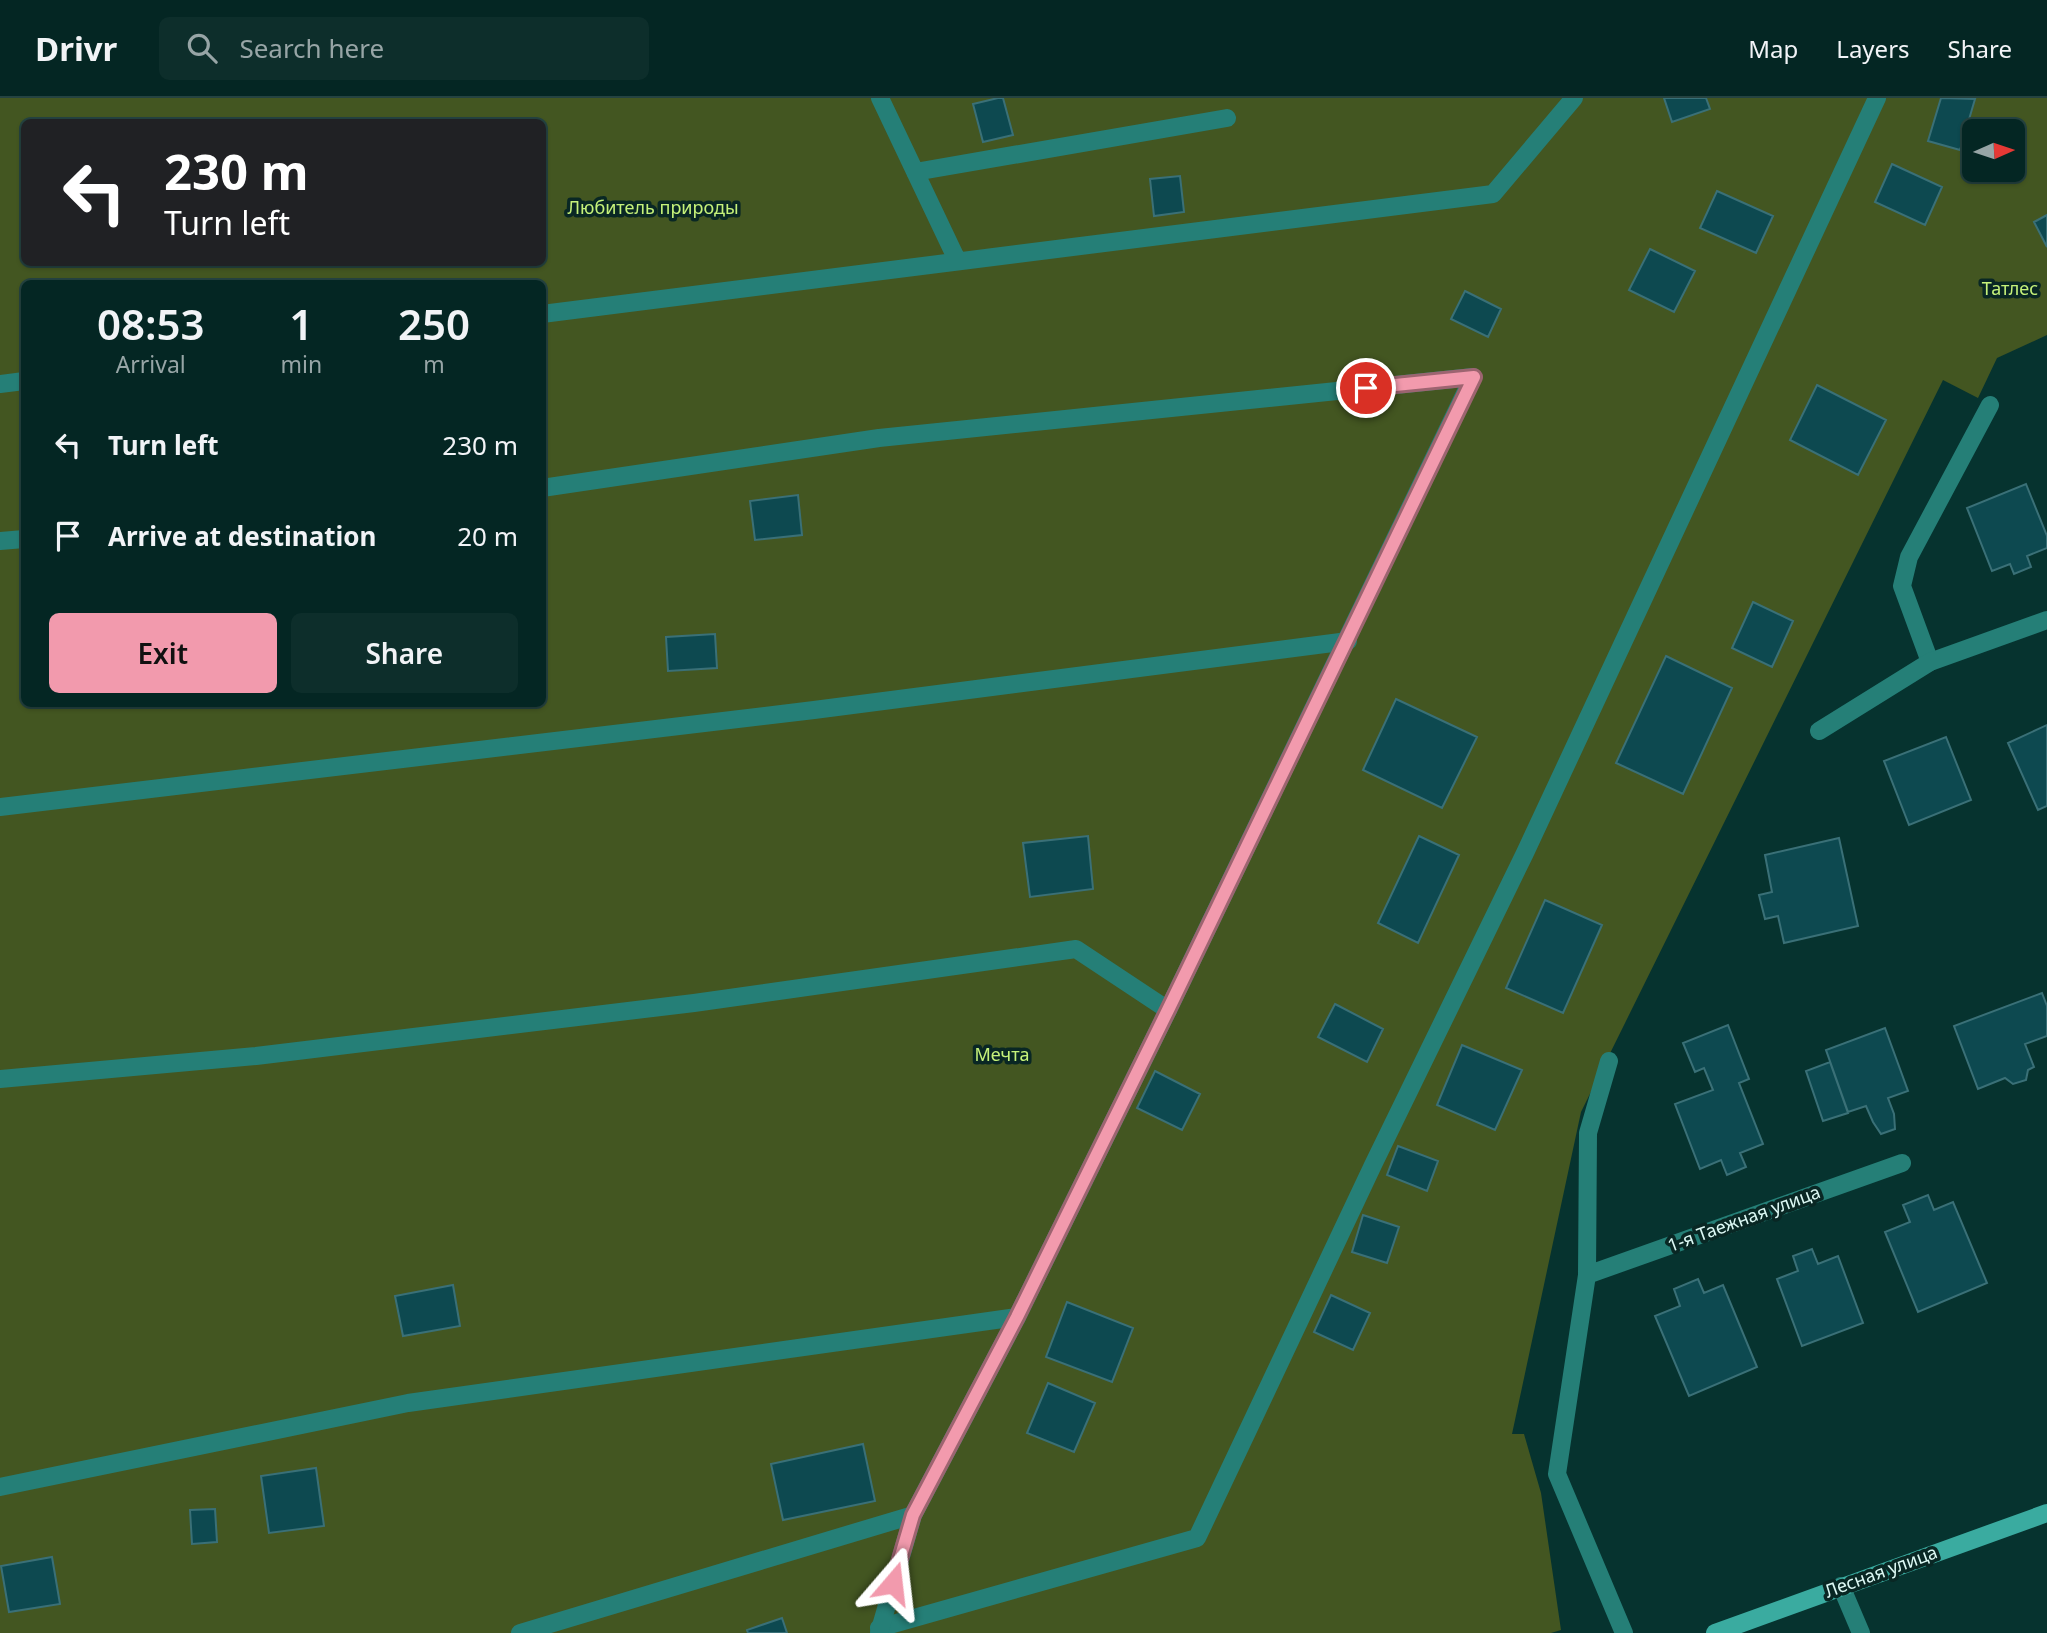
<!DOCTYPE html>
<meta charset="utf-8">
<style>
:root{--surface:#042623;--page:#0d2e2b;--text:#f1f3f6;--muted:#97a5a6;--line:#254341;--accent:#f29aad}
body{margin:0;font-family:"Noto Sans",sans-serif;background:var(--page);color:var(--text);height:100vh;display:flex;flex-direction:column;font-size:26px;white-space:nowrap}
*{box-sizing:border-box;margin:0}
p{font-size:23px;color:var(--muted)}
.icon{flex:none;width:38px;height:38px;fill:none;stroke:currentColor;stroke-width:2;stroke-linecap:round;stroke-linejoin:round}
.map{position:relative;flex:1;overflow:hidden}
.side{position:absolute;left:21px;top:182px;width:525px;height:427px;display:flex;flex-direction:column;background:var(--surface);border-radius:10px;box-shadow:0 2px 5px #0004,0 0 0 2px var(--line)}
.side>*{flex:none}
.hud{position:absolute;left:21px;top:21px;width:525px;height:147px;border-radius:10px;box-shadow:0 2px 5px #0004,0 0 0 2px var(--line);background:#202124;color:#fff;overflow:hidden}
.needle{width:46px;rotate:87deg}
.buttons{position:absolute;left:1962px;top:21px;display:grid;gap:14px}
.buttons a{display:grid;place-items:center;width:63px;height:63px;border-radius:10px;background:var(--surface);box-shadow:0 2px 5px #0004,0 0 0 2px var(--line);font-size:35px}
.pin{position:absolute;display:grid;place-items:center;width:60px;height:60px;color:#fff;margin:-30px;border:4px solid #fff;border-radius:50%;box-shadow:0 2px 7px #0007}
.me{position:absolute;width:77px;margin:-38px;rotate:17deg;stroke-linejoin:round;filter:drop-shadow(0 0 5px #0008)}
.turn{display:flex;align-items:center;gap:24px;height:147px;padding:0 28px;font-size:32px}
.turn .icon{width:91px;height:91px;stroke-width:2.5}
.turn b{display:block;font-size:49px;line-height:60px}
.eta{display:flex;justify-content:space-evenly;align-items:center;height:119px;text-align:center}
.eta b{font-size:42px;font-weight:600;line-height:49px}
.action{display:flex;gap:14px;margin-top:auto;padding:14px 28px}
.action a{flex:1;height:80px;border-radius:10px;background:var(--accent);color:#111;font-size:28px;font-weight:600;line-height:80px;text-align:center}
.action a+a{background:var(--page);color:var(--text)}
ul{padding:0;list-style:none}
li{display:flex;align-items:center;gap:21px;height:91px;padding:0 28px}
li div{flex:1}
li b{display:block;font-size:26px}
li em{font-style:normal}
header{display:flex;align-items:center;gap:42px;box-sizing:border-box;height:98px;padding:0 35px;background:var(--surface);border-bottom:2px solid var(--line)}
header strong{font-size:33px}
nav{display:flex;gap:38px;margin-inline-start:auto;font-size:24px}
.search{width:490px;height:63px;background:var(--page);display:flex;align-items:center;gap:18px;box-sizing:border-box;padding:0 24px;border-radius:10px;color:var(--muted);font-size:26px}
.map>svg:first-child{display:block}
.green{fill:#435621;fill-rule:evenodd}
.building{fill:#0d4950;stroke:#3a7077;stroke-width:2}
.lines{fill:none;stroke-linecap:round;stroke-linejoin:round}
.lane{stroke:#257f77;stroke-width:18}
.street{stroke:#257f77;stroke-width:18}
.secondary{stroke:#3aaba0;stroke-width:18}
.route-casing{stroke:#9d6470;stroke-width:18}
.route{stroke:#f29aad;stroke-width:12}
.labels{text-anchor:middle;stroke-width:7;stroke-linejoin:round;paint-order:stroke}
.park-label{font-size:18px;fill:#c6f27a;stroke:#092724}
.street-label{font-size:18px;fill:#ddf9f5;stroke:#092724}
</style>
<header>
<strong>Drivr</strong>
<div class="search"><svg class="icon" aria-label="search" viewBox="0 0 24 24"><circle cx="10" cy="10" r="6"/><path d="M15 15l6 6"/></svg>Search here</div>
<nav><a>Map</a><a>Layers</a><a>Share</a></nav>
</header>
<div class="map">
<svg width="2047" height="1535" viewBox="0 0 2047 1535">
<rect width="100%" height="100%" fill="#06332f"/>
<path class="green" d="M 0,0 L 2047,0 L 2047,237 L 1997,260 L 1978,300 L 1943,282 L 1581,1014 L 1512,1336 L 1524,1336 L 1541,1395 L 1561,1532 L 1551,1535 L 0,1535 ZM 24,24 L 542,24 L 542,164 L 24,164 ZM 1974,33 L 2012,33 L 2012,72 L 1974,72 ZM 24,186 L 542,186 L 542,606 L 24,606 Z"/>
<path class="building" d="M 998,0 L 1003,0 L 1013,37 L 983,44 L 973,6 Z
M 1664,0 L 1706,0 L 1710,11 L 1672,24 Z
M 1941,0 L 1975,1 L 1960,52 L 1928,43 Z
M 1892,66 L 1942,89 L 1925,127 L 1875,104 Z
M 1180,78 L 1184,114 L 1154,118 L 1150,81 Z
M 1717,93 L 1773,118 L 1756,155 L 1700,130 Z
M 2047,117 L 2047,149 L 2034,124 Z
M 1650,151 L 1695,173 L 1674,214 L 1629,192 Z
M 1465,193 L 1501,211 L 1488,239 L 1451,221 Z
M 1817,287 L 1886,322 L 1858,377 L 1790,342 Z
M 2026,386 L 2047,438 L 2047,450 L 2027,458 L 2031,469 L 2014,476 L 2010,466 L 1992,473 L 1967,410 Z
M 798,397 L 802,437 L 755,442 L 750,403 Z
M 1753,504 L 1793,523 L 1772,569 L 1732,550 Z
M 715,536 L 717,570 L 668,573 L 666,539 Z
M 1666,558 L 1732,590 L 1683,696 L 1616,665 Z
M 1396,601 L 1477,639 L 1442,710 L 1363,672 Z
M 2047,627 L 2047,708 L 2038,712 L 2008,645 Z
M 1946,639 L 1971,702 L 1909,727 L 1884,663 Z
M 1088,738 L 1093,791 L 1030,799 L 1023,745 Z
M 1419,738 L 1459,757 L 1418,845 L 1378,825 Z
M 1839,740 L 1858,828 L 1784,845 L 1778,818 L 1765,821 L 1759,797 L 1772,794 L 1765,757 Z
M 1545,802 L 1602,827 L 1563,915 L 1506,890 Z
M 2042,895 L 2047,908 L 2047,938 L 2025,946 L 2034,969 L 2028,972 L 2026,982 L 2013,986 L 2005,980 L 1978,991 L 1954,928 Z
M 1335,906 L 1383,931 L 1367,964 L 1318,939 Z
M 1728,927 L 1749,981 L 1739,985 L 1763,1046 L 1740,1055 L 1746,1069 L 1727,1077 L 1721,1062 L 1700,1071 L 1675,1006 L 1713,992 L 1704,970 L 1695,974 L 1683,945 Z
M 1885,930 L 1908,993 L 1888,1000 L 1894,1016 L 1895,1031 L 1881,1036 L 1873,1024 L 1866,1008 L 1848,1014 L 1826,952 Z
M 1462,947 L 1522,972 L 1495,1032 L 1437,1007 Z
M 1830,964 L 1848,1015 L 1823,1023 L 1806,973 Z
M 1155,973 L 1200,996 L 1182,1032 L 1137,1010 Z
M 1398,1048 L 1438,1063 L 1427,1093 L 1387,1077 Z
M 1928,1097 L 1934,1112 L 1953,1104 L 1987,1185 L 1918,1214 L 1885,1134 L 1910,1124 L 1903,1107 Z
M 1363,1117 L 1399,1129 L 1387,1165 L 1352,1154 Z
M 1812,1151 L 1818,1166 L 1838,1158 L 1863,1225 L 1802,1248 L 1777,1181 L 1798,1173 L 1793,1158 Z
M 1698,1181 L 1704,1195 L 1723,1187 L 1757,1269 L 1689,1298 L 1655,1218 L 1680,1208 L 1674,1191 Z
M 453,1187 L 460,1228 L 403,1238 L 395,1198 Z
M 1331,1197 L 1370,1215 L 1353,1252 L 1314,1234 Z
M 1067,1204 L 1133,1230 L 1112,1284 L 1046,1259 Z
M 1048,1285 L 1095,1305 L 1074,1354 L 1027,1335 Z
M 863,1346 L 875,1403 L 783,1422 L 771,1366 Z
M 316,1370 L 324,1428 L 269,1435 L 261,1378 Z
M 215,1411 L 217,1444 L 192,1446 L 190,1412 Z
M 52,1459 L 60,1506 L 9,1514 L 1,1468 Z
M 782,1520 L 787,1535 L 748,1535 L 747,1532 Z"/>
<g class="lines">
<path class="lane" d="M 880,0 L 957,162
M 915,74 L 1227,20
M 542,216 L 1493,96 L 1574,0
M 0,286 L 24,283
M 542,390 L 879,340 L 1473,279
M 0,443 L 24,441
M 1930,564 L 1902,488 L 1909,459 L 1990,307
M 0,709 L 814,612 L 1348,543
M 0,981 L 256,958 L 694,905 L 1076,851 L 1168,912
M 0,1389 L 408,1305 L 1017,1219
M 879,1530 L 1197,1440 L 1373,1067 L 1525,755 L 1877,0
M 520,1535 L 913,1417"/>
<path class="street" d="M 1819,633 L 1930,564 L 2047,522
M 1609,963 L 1588,1035 L 1587,1177 L 1557,1376 L 1624,1535
M 1587,1177 L 1902,1065
M 1841,1488 L 1861,1535
M 879,1535 L 913,1417 L 1017,1219 L 1168,912 L 1473,279"/>
<path class="secondary" d="M 1715,1535 L 2047,1415"/>
</g>
<g class="lines">
<defs>
<path id="route" d="M 893,1485 L 913,1417 L 1017,1219 L 1168,912 L 1474,279 L 1366,290"/>
</defs>
<use href="#route" class="route-casing"/>
<use href="#route" class="route"/>
</g>
<g class="labels">
<g class="park-label">
<text x="653" y="116">Любитель природы</text>
<text x="2010" y="197">Татлес</text>
<text x="1002" y="963">Мечта</text>
</g>
<g class="street-label">
<text transform="translate(1744 1121) rotate(-20)" y="6">1-я Таежная улица</text>
<text transform="translate(1881 1474) rotate(-20)" y="6">Лесная улица</text>
</g>
</g>
</svg>
<div class="buttons">
<a><svg class="needle" viewBox="-14 -14 28 28"><path d="M0-13l5 13h-10z" fill="#e53935"/><path d="M0 13l5-13h-10z" fill="#97a5a6"/></svg></a>
</div>
<div class="pin" style="left:1366px;top:290px;background:#d93025"><svg class="icon" aria-label="arrive" viewBox="0 0 24 24"><path d="M6 21V4h12l-3 4 3 4H6"/></svg></div>
<svg class="me" style="left:893px;top:1485px" viewBox="-20 -20 40 40"><path d="M0-17L14 15 0 8-14 15z" fill="#f29aad" stroke="#fff" stroke-width="4"/></svg>
<div class="hud">
<div class="turn"><svg class="icon" aria-label="left" viewBox="0 0 24 24"><path d="M17 20v-9H6M10 6l-5 5 5 5"/></svg><div><b>230 m</b>Turn left</div></div>
</div>
<section class="side">
<div class="eta">
<div><b>08:53</b><p>Arrival</p></div>
<div><b>1</b><p>min</p></div>
<div><b>250</b><p>m</p></div>
</div>
<ul>
<li><svg class="icon" aria-label="left" viewBox="0 0 24 24"><path d="M17 20v-9H6M10 6l-5 5 5 5"/></svg><div><b>Turn left</b></div><em>230 m</em></li>
<li><svg class="icon" aria-label="arrive" viewBox="0 0 24 24"><path d="M6 21V4h12l-3 4 3 4H6"/></svg><div><b>Arrive at destination</b></div><em>20 m</em></li>
</ul>
<div class="action"><a>Exit</a><a>Share</a></div>
</section>
</div>
